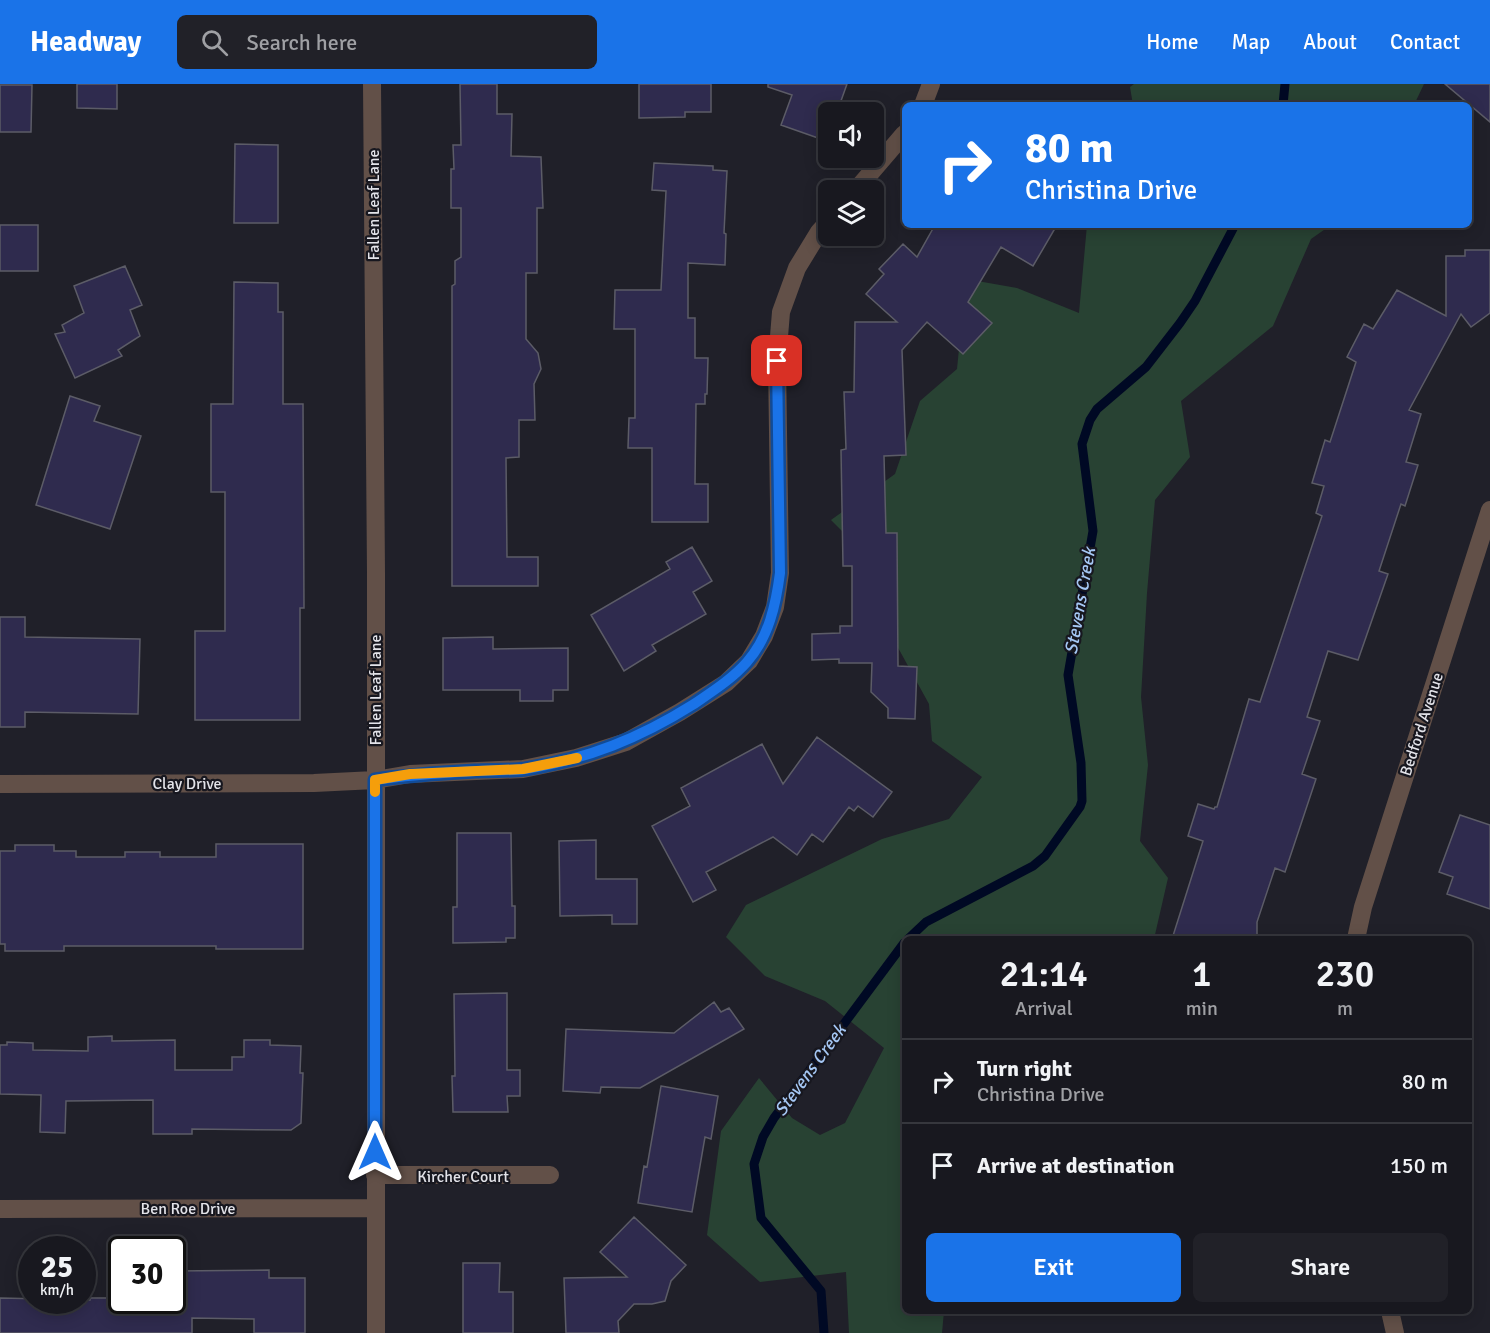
<!DOCTYPE html>
<style>
:root{--surface:#18181f;--page:#212128;--text:#f1f3f6;--muted:#9fa0a4;--line:#36373d;--accent:#1a73e8}
body{margin:0;font-family:Signika,sans-serif;background:var(--page);color:var(--text);height:100vh;display:flex;flex-direction:column;font-size:22px;white-space:nowrap}
*{box-sizing:border-box;margin:0}
p{font-size:20px;color:var(--muted)}
.icon{flex:none;width:33px;height:33px;fill:none;stroke:currentColor;stroke-width:2;stroke-linecap:round;stroke-linejoin:round}
.map{position:relative;flex:1;overflow:hidden}
.sheet{position:absolute;left:902px;top:852px;width:570px;height:378px;display:flex;flex-direction:column;background:var(--surface);border-radius:9px;box-shadow:0 3px 15px #0003,0 0 0 2px var(--line)}
.sheet>*{flex:none}
.guide{position:absolute;left:902px;top:18px;width:570px;height:126px;border-radius:9px;box-shadow:0 3px 15px #0003,0 0 0 2px var(--line);background:#1a73e8;color:#fff;overflow:hidden}
.controls{position:absolute;left:818px;top:18px;display:grid;gap:12px}
.controls a{display:grid;place-items:center;width:66px;height:66px;border-radius:9px;background:var(--surface);box-shadow:0 3px 15px #0003,0 0 0 2px var(--line);font-size:30px}
.speed{position:absolute;left:18px;top:1152px;display:flex;gap:12px;font-size:30px;font-weight:700;text-align:center}
.speed>*{display:grid;place-content:center;width:78px;height:78px;border-radius:50%;background:var(--surface);box-shadow:0 3px 15px #0003,0 0 0 2px var(--line);line-height:1}
.speed small{font-size:15px;font-weight:400}
.speed .limit{border:3px solid #111;border-radius:9px;background:#fff;color:#111}
.pin{position:absolute;display:grid;place-items:center;width:51px;height:51px;color:#fff;margin:-26px;border-radius:12px;box-shadow:0 3px 9px #0006}
.me{position:absolute;width:66px;margin:-33px;rotate:0deg;stroke-linejoin:round;filter:drop-shadow(0 0 4px #0008)}
.turn{display:flex;align-items:center;gap:21px;height:126px;padding:0 24px;font-size:27px}
.turn .icon{width:78px;height:78px;stroke-width:2.5}
.turn b{display:block;font-size:42px;line-height:51px}
.eta{display:flex;justify-content:space-evenly;align-items:center;height:102px;text-align:center}
.eta b{font-size:36px;font-weight:600;line-height:42px}
.cta{display:flex;gap:12px;margin-top:auto;padding:12px 24px}
.cta a{flex:1;height:69px;border-radius:9px;background:var(--accent);color:#fff;font-size:24px;font-weight:600;line-height:69px;text-align:center}
.cta a+a{background:var(--page);color:var(--text)}
ul{padding:0;list-style:none}
li{display:flex;align-items:center;gap:18px;height:84px;padding:0 24px;border-top:2px solid var(--line)}
li div{flex:1}
li b{display:block;font-size:22px}
li em{font-style:normal}
header{display:flex;align-items:center;gap:36px;box-sizing:border-box;height:84px;padding:0 30px;background:var(--accent);color:#fff}
header strong{font-size:28px}
nav{display:flex;gap:33px;margin-inline-start:auto;font-size:21px}
.search{width:420px;height:54px;background:var(--page);display:flex;align-items:center;gap:15px;box-sizing:border-box;padding:0 21px;border-radius:9px;color:var(--muted);font-size:22px}
.map>svg:first-child{display:block}
.green{fill:#284233}
.lines{fill:none;stroke-linecap:round;stroke-linejoin:round}
.stream{stroke:#000924;stroke-width:9}
.building{fill:#2f2b4e;stroke:#5c5c67;stroke-width:1.5}
.street{stroke:#625048;stroke-width:18}
.route-casing{stroke:#114b97;stroke-width:15}
.route{stroke:#1a73e8;stroke-width:10}
.slow{stroke:#f59e0b;stroke-width:10}
.labels{text-anchor:middle;stroke-width:4.5;stroke-linejoin:round;paint-order:stroke}
.street-label{font-size:16px;fill:#e3e3e9;stroke:#17171f}
.water-label{font-size:18px;font-style:italic;fill:#a5c7f4;stroke:#17171f}
</style>
<header>
<strong>Headway</strong>
<div class="search"><svg class="icon" aria-label="search" viewBox="0 0 24 24"><circle cx="10" cy="10" r="6"/><path d="M15 15l6 6"/></svg>Search here</div>
<nav><a>Home</a><a>Map</a><a>About</a><a>Contact</a></nav>
</header>
<div class="map">
<svg width="1490" height="1249" viewBox="0 0 1490 1249">
<rect width="100%" height="100%" fill="#202029"/>
<path class="green" d="M 1134,0 L 1424,0 L 1414,21 L 1133,21 L 1130,3 Z
M 1087,141 L 1331,141 L 1311,155 L 1273,242 L 1181,317 L 1190,373 L 1155,416 L 1147,509 L 1141,613 L 1148,681 L 1140,757 L 1168,794 L 1154,855 L 904,855 L 904,1227 L 944,1227 L 942,1249 L 849,1249 L 846,1188 L 760,1198 L 707,1151 L 721,1047 L 759,994 L 792,1034 L 820,1051 L 845,1039 L 884,964 L 825,917 L 765,892 L 726,853 L 746,821 L 882,755 L 949,735 L 982,693 L 932,657 L 929,620 L 885,540 L 866,471 L 831,436 L 895,390 L 920,317 L 957,285 L 966,195 L 1017,204 L 1079,229 Z"/>
<g class="lines">
<path class="stream" d="M 1283,21 L 1285,0
M 908,855 L 926,838 L 1033,782 L 1045,772 L 1080,723 L 1082,717 L 1081,679 L 1068,591 L 1093,447 L 1082,360 L 1090,336 L 1097,325 L 1146,283 L 1180,239 L 1195,217 L 1235,141
M 824,1249 L 821,1207 L 761,1134 L 754,1080 L 763,1053 L 774,1034 L 904,859"/>
</g>
<path class="building" d="M 77,0 L 117,0 L 117,25 L 77,24 Z
M 460,0 L 497,0 L 497,30 L 512,30 L 511,72 L 541,73 L 543,124 L 537,124 L 537,189 L 526,189 L 526,255 L 538,269 L 541,285 L 534,300 L 535,336 L 519,336 L 519,373 L 506,374 L 507,473 L 538,473 L 538,502 L 452,502 L 452,202 L 455,200 L 455,177 L 461,173 L 461,124 L 451,124 L 451,85 L 454,85 L 453,61 L 461,61 Z
M 639,0 L 711,0 L 711,28 L 685,28 L 685,33 L 639,34 Z
M 768,0 L 847,0 L 837,28 L 828,25 L 818,54 L 781,41 L 792,11 L 768,3 Z
M 1445,0 L 1490,0 L 1490,38 Z
M 0,1 L 32,1 L 31,48 L 0,48 Z
M 235,60 L 278,61 L 278,139 L 234,139 Z
M 654,79 L 713,82 L 713,86 L 727,87 L 724,149 L 726,150 L 725,181 L 688,179 L 688,234 L 695,234 L 695,274 L 708,274 L 707,310 L 705,310 L 705,320 L 696,320 L 695,400 L 708,400 L 708,438 L 652,438 L 652,364 L 628,364 L 629,334 L 635,334 L 635,245 L 614,245 L 615,206 L 661,206 L 666,107 L 652,106 Z
M 0,141 L 38,141 L 38,187 L 0,187 Z
M 935,141 L 1057,141 L 1033,182 L 1001,163 L 968,218 L 992,239 L 963,270 L 927,238 L 902,266 L 906,371 L 884,372 L 886,449 L 897,449 L 898,582 L 917,583 L 915,635 L 888,634 L 888,624 L 871,608 L 872,579 L 839,579 L 839,575 L 812,576 L 812,550 L 840,549 L 840,542 L 852,542 L 852,482 L 843,482 L 841,366 L 846,365 L 844,308 L 854,308 L 855,238 L 897,238 L 866,210 L 884,190 L 879,185 L 903,160 L 917,173 Z
M 1465,166 L 1490,166 L 1490,229 L 1471,243 L 1461,230 L 1409,326 L 1421,330 L 1406,378 L 1418,381 L 1405,422 L 1401,420 L 1379,487 L 1388,490 L 1358,576 L 1328,567 L 1307,633 L 1320,637 L 1302,690 L 1316,695 L 1285,788 L 1275,784 L 1257,838 L 1257,855 L 1172,855 L 1203,757 L 1188,752 L 1198,720 L 1214,725 L 1215,723 L 1217,723 L 1249,615 L 1260,618 L 1322,432 L 1316,429 L 1324,402 L 1312,399 L 1325,356 L 1330,358 L 1356,278 L 1347,273 L 1364,240 L 1373,245 L 1397,206 L 1446,232 L 1446,172 L 1465,172 Z
M 125,182 L 142,221 L 130,226 L 140,252 L 118,266 L 122,272 L 75,294 L 55,250 L 65,248 L 62,241 L 84,229 L 74,202 Z
M 234,198 L 278,199 L 278,228 L 283,228 L 283,320 L 303,320 L 304,524 L 300,524 L 300,636 L 195,636 L 195,547 L 225,547 L 225,408 L 211,408 L 211,320 L 233,320 Z
M 70,312 L 100,322 L 94,337 L 141,352 L 110,445 L 36,421 Z
M 692,463 L 712,497 L 693,508 L 706,530 L 652,561 L 656,567 L 624,587 L 591,531 L 670,485 L 666,478 Z
M 0,533 L 25,533 L 25,553 L 140,555 L 138,630 L 25,628 L 25,643 L 0,643 Z
M 493,553 L 493,565 L 568,564 L 568,606 L 553,606 L 553,617 L 520,617 L 520,606 L 443,606 L 443,554 Z
M 817,653 L 892,708 L 873,733 L 858,722 L 854,727 L 849,723 L 823,758 L 812,750 L 797,771 L 773,753 L 706,788 L 716,806 L 693,818 L 652,742 L 690,722 L 681,704 L 762,660 L 783,700 Z
M 1460,731 L 1490,741 L 1490,825 L 1447,810 L 1453,793 L 1439,788 Z
M 457,749 L 511,749 L 512,822 L 515,822 L 515,854 L 506,854 L 506,858 L 453,859 L 453,823 L 457,823 Z
M 596,756 L 596,795 L 637,795 L 637,840 L 612,840 L 612,831 L 560,832 L 559,757 Z
M 216,760 L 303,760 L 303,865 L 216,865 L 216,862 L 64,862 L 64,867 L 5,867 L 5,860 L 0,860 L 0,767 L 15,767 L 15,761 L 54,761 L 54,767 L 76,767 L 76,773 L 125,773 L 125,768 L 160,768 L 160,773 L 216,773 Z
M 507,909 L 507,986 L 520,986 L 520,1012 L 507,1012 L 508,1028 L 453,1028 L 452,992 L 455,992 L 454,910 Z
M 714,918 L 721,928 L 729,924 L 744,945 L 640,1004 L 601,1003 L 600,1009 L 563,1007 L 566,945 L 674,949 Z
M 112,952 L 112,957 L 175,956 L 175,986 L 232,986 L 232,973 L 244,973 L 244,956 L 270,956 L 270,961 L 301,962 L 300,989 L 303,989 L 301,1039 L 291,1046 L 192,1045 L 192,1050 L 153,1050 L 153,1016 L 66,1017 L 65,1049 L 40,1048 L 41,1011 L 0,1010 L 0,961 L 7,961 L 7,958 L 33,959 L 33,966 L 88,967 L 88,953 Z
M 661,1002 L 718,1012 L 711,1055 L 705,1053 L 692,1128 L 638,1119 L 644,1082 L 647,1083 Z
M 634,1133 L 686,1181 L 671,1197 L 665,1217 L 652,1220 L 634,1220 L 618,1237 L 619,1249 L 566,1249 L 564,1194 L 627,1193 L 600,1168 Z
M 463,1179 L 500,1179 L 499,1208 L 513,1208 L 513,1249 L 463,1249 Z
M 269,1186 L 269,1194 L 305,1194 L 305,1249 L 254,1249 L 254,1235 L 192,1234 L 192,1249 L 0,1249 L 0,1214 L 90,1216 L 90,1214 L 122,1214 L 122,1216 L 172,1216 L 172,1187 Z"/>
<g class="lines">
<path class="street" d="M 372,0 L 376,489 L 376,1249
M 923,21 L 931,0
M 856,106 L 904,50
M 0,700 L 314,699 L 375,696 L 410,690 L 523,685 L 576,674 L 626,658 L 680,628 L 726,599 L 749,577 L 764,552 L 775,523 L 780,489 L 777,277 L 781,228 L 797,184 L 819,148 L 828,138
M 1356,855 L 1363,823 L 1490,426
M 375,1091 L 550,1091
M 0,1125 L 376,1124
M 1390,1227 L 1395,1249"/>
</g>
<g class="lines">
<defs>
<path id="route" d="M 375,1068 L 375,696 C 408,691 441,689 475,687 C 491,686 509,687 525,685 C 588,675 640,654 694,620 C 713,607 732,595 747,578 C 769,553 776,520 780,489 L 777,277"/>
</defs>
<use href="#route" class="route-casing"/>
<use href="#route" class="route"/>
<path class="slow" d="M 375,708 L 375,696 L 410,690 L 523,685 L 577,674"/>
</g>
<g class="labels">
<g class="street-label">
<text transform="translate(373 121) rotate(-90)" y="6">Fallen Leaf Lane</text>
<text transform="translate(375 606) rotate(-90)" y="6">Fallen Leaf Lane</text>
<text transform="translate(1421 640) rotate(-72)" y="6">Bedford Avenue</text>
<text x="187" y="705">Clay Drive</text>
<text x="463" y="1098">Kircher Court</text>
<text x="188" y="1130">Ben Roe Drive</text>
</g>
<g class="water-label">
<text transform="translate(1080 517) rotate(-80)" y="6">Stevens Creek</text>
<text transform="translate(810 986) rotate(-54)" y="6">Stevens Creek</text>
</g>
</g>
</svg>
<div class="controls">
<a><svg class="icon" aria-label="sound" viewBox="0 0 24 24"><path d="M4 9h4l5-4v14l-5-4H4zM17 9q2 3 0 6"/></svg></a>
<a><svg class="icon" aria-label="layers" viewBox="0 0 24 24"><path d="M12 4l9 5-9 5-9-5zM3 14l9 5 9-5"/></svg></a>
</div>
<div class="speed"><div>25<small>km/h</small></div><div class="limit">30</div></div>
<div class="pin" style="left:777px;top:277px;background:#d93025"><svg class="icon" aria-label="arrive" viewBox="0 0 24 24"><path d="M6 21V4h12l-3 4 3 4H6"/></svg></div>
<svg class="me" style="left:375px;top:1068px" viewBox="-20 -20 40 40"><path d="M0-17L14 15 0 8-14 15z" fill="#1a73e8" stroke="#fff" stroke-width="4"/></svg>
<div class="guide">
<div class="turn"><svg class="icon" aria-label="right" viewBox="0 0 24 24"><path d="M7 20v-9h11M14 6l5 5-5 5"/></svg><div><b>80 m</b>Christina Drive</div></div>
</div>
<section class="sheet">
<div class="eta">
<div><b>21:14</b><p>Arrival</p></div>
<div><b>1</b><p>min</p></div>
<div><b>230</b><p>m</p></div>
</div>
<ul>
<li><svg class="icon" aria-label="right" viewBox="0 0 24 24"><path d="M7 20v-9h11M14 6l5 5-5 5"/></svg><div><b>Turn right</b><p>Christina Drive</p></div><em>80 m</em></li>
<li><svg class="icon" aria-label="arrive" viewBox="0 0 24 24"><path d="M6 21V4h12l-3 4 3 4H6"/></svg><div><b>Arrive at destination</b></div><em>150 m</em></li>
</ul>
<div class="cta"><a>Exit</a><a>Share</a></div>
</section>
</div>
